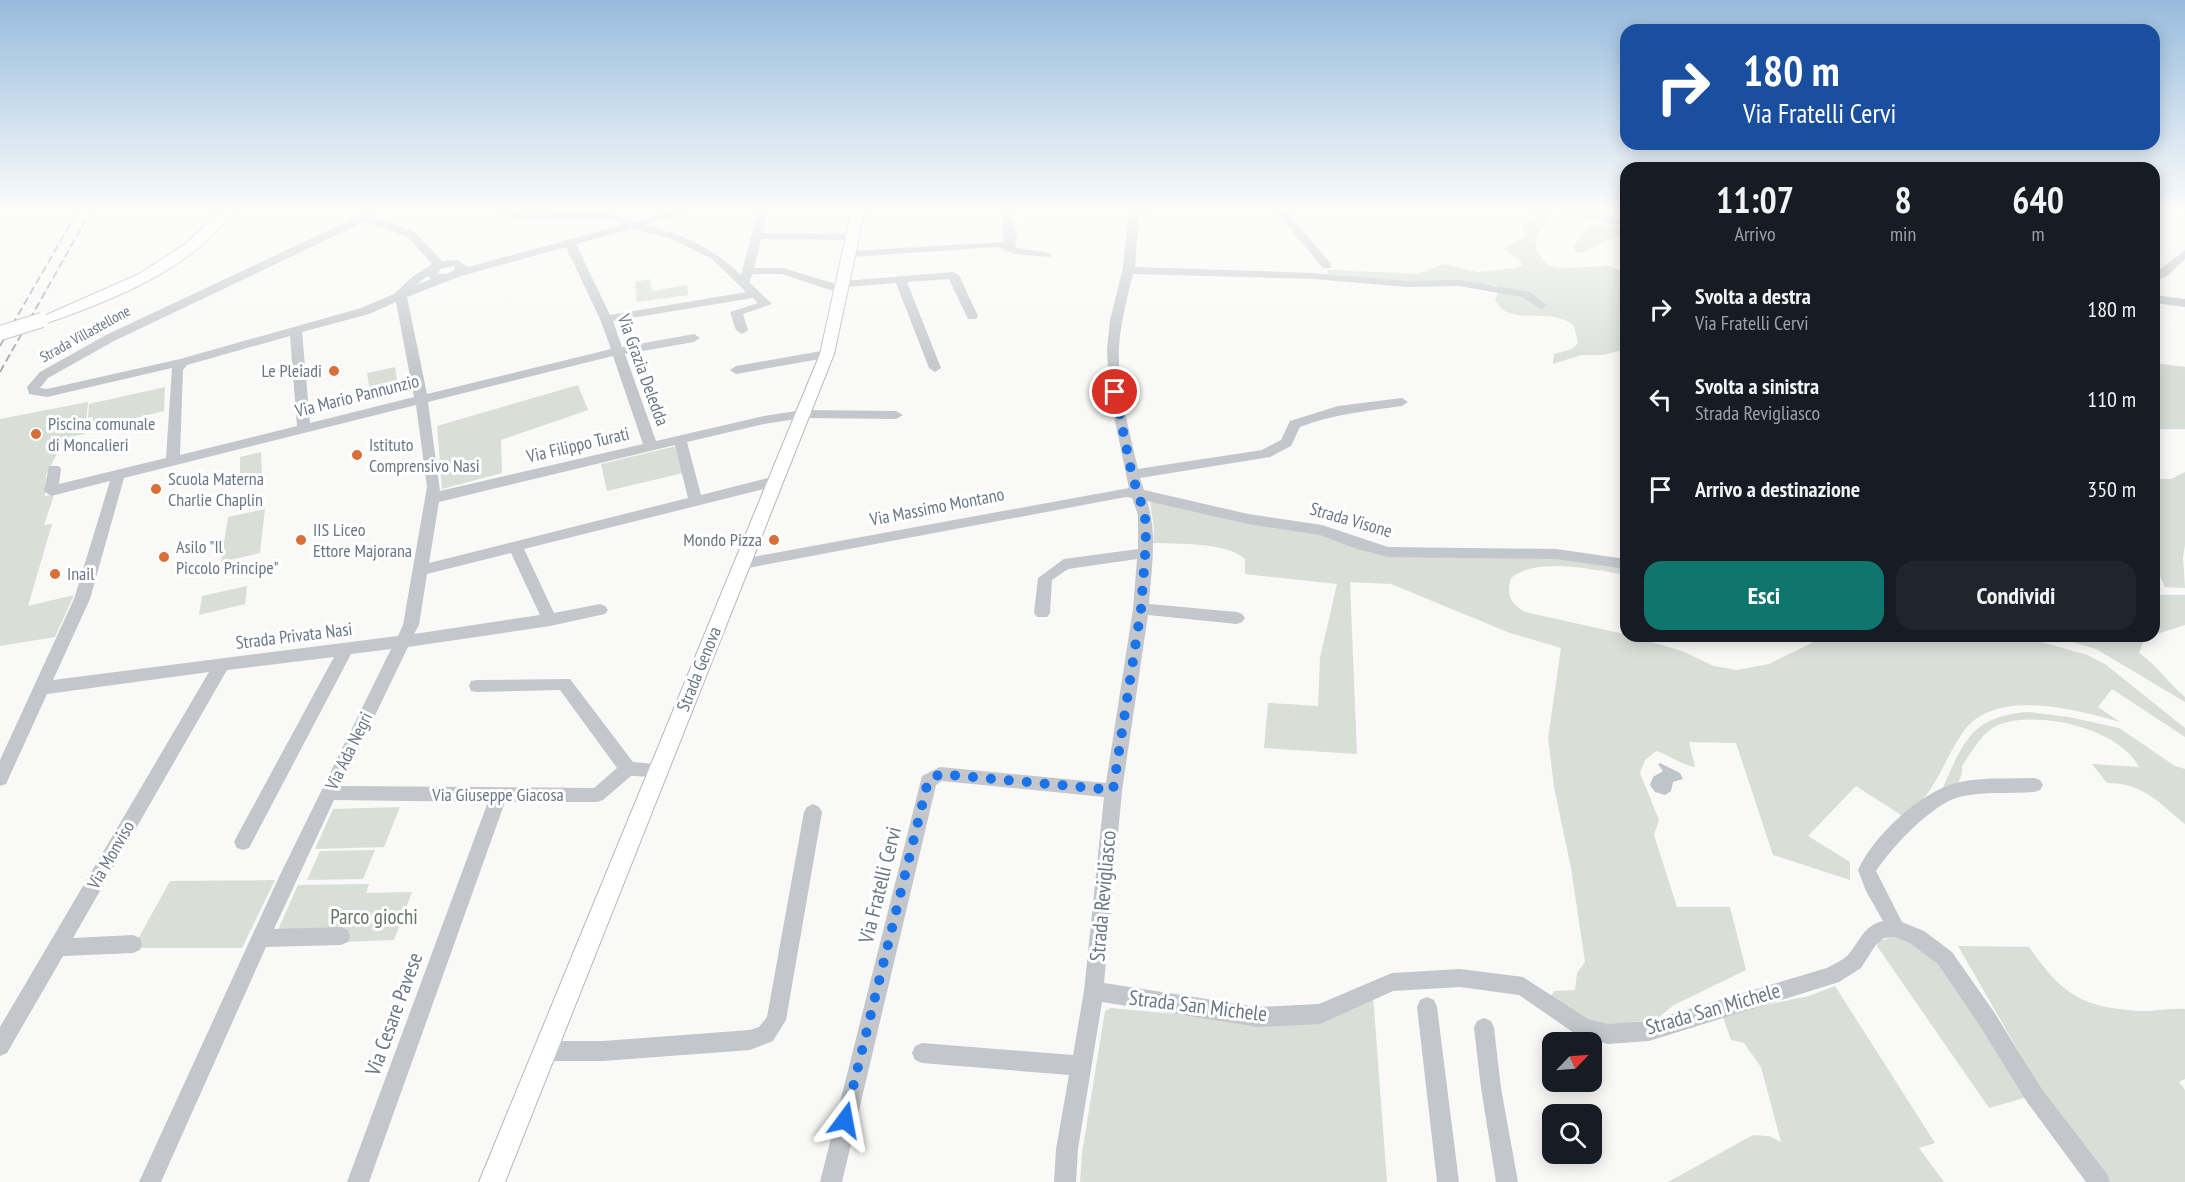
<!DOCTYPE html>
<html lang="it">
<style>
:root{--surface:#171b24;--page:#20242c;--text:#f1f3f6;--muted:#9ea1a6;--accent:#0f766e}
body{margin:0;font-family:"PT Sans Narrow",sans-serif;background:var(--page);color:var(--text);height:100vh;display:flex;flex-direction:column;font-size:22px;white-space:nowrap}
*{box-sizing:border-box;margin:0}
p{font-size:20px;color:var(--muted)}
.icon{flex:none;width:33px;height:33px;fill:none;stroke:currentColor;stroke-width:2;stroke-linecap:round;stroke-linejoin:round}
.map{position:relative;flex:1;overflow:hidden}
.panel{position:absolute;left:1620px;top:162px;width:540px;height:480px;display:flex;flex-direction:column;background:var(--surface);border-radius:18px;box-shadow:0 3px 15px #0003}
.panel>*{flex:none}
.hud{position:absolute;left:1620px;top:24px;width:540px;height:126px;border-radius:18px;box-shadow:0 3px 15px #0003;background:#1a4fa0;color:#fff;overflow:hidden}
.needle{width:39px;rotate:65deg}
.buttons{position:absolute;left:1542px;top:1032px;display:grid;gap:12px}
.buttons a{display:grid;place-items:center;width:60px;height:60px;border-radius:12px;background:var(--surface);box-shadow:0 3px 15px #0003;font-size:30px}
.pin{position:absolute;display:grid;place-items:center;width:51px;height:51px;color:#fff;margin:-26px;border:3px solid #fff;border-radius:50%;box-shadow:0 2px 6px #0007}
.me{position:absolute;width:66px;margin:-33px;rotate:13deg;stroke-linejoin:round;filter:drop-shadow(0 0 4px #0008)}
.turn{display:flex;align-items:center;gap:21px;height:126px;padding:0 24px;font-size:27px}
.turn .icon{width:78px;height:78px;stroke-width:2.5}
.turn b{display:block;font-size:42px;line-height:51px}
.eta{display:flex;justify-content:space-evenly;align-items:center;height:102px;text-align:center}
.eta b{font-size:36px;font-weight:700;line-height:42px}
.cta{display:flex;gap:12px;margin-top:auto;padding:12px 24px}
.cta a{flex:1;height:69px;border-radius:18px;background:var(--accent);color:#fff;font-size:24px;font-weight:700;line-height:69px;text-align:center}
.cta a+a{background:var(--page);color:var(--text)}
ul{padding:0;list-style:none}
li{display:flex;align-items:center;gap:18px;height:90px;padding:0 24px}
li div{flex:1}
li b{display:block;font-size:22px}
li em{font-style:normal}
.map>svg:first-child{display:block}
.green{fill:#d9ded7}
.water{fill:#bdc5cb}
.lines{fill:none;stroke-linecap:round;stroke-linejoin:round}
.major-casing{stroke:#b4b8bd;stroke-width:2}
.minor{fill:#c3c6ca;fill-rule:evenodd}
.major{fill:#fff;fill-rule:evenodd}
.rail{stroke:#a4a9b0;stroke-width:2;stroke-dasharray:8 4;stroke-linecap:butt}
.major-bridge-casing{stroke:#b4b8bd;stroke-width:16;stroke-linecap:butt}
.major-bridge{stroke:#fff;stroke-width:14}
.route{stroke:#1a73e8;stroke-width:10;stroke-dasharray:0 18}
.poi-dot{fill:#da6e37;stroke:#fff;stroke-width:2}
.labels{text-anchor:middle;stroke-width:6;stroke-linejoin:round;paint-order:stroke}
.far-street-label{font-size:15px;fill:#6a7787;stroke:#fff}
.street-label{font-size:18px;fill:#6a7787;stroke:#fff}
.poi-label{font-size:18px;fill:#6a7787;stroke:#fff;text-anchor:start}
.near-street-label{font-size:21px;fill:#6a7787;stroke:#fff}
.near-park-label{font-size:21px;fill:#667965;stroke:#fff}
</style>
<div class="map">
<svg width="2185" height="1182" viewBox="0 0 2185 1182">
<rect width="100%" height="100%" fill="#f9f9f7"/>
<path class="green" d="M 1529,209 L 1544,211 L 1551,218 L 1542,227 L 1535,241 L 1538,253 L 1547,265 L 1561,268 L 1609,266 L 1626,273 L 1626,349 L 1604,355 L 1581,355 L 1553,364 L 1554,354 L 1572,349 L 1578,343 L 1574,326 C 1552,305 1507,329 1495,299 L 1501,289 L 1497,285 L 1399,281 L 1328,274 L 1327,270 L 1334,270 L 1419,274 L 1442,264 L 1478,272 L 1517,268 L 1522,266 L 1522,262 L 1503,248 L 1526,237 L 1520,227 L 1532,220 L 1533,213 Z
M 1590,225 L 1626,229 L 1626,238 C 1606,234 1594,253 1575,253 L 1574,245 Z
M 650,279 L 652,291 L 687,285 L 688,295 L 637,302 L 635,282 Z
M 2154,363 L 2185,367 L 2185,429 L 2154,429 Z
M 395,367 L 399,391 L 371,398 L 367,373 Z
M 578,385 L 588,410 L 501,440 L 502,473 L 442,489 L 437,426 Z
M 165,387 L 164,411 L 92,429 L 93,417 L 88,418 L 89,404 Z
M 88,402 L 85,434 L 65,438 L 46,475 L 45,496 L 54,495 L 44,525 L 52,524 L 28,606 L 74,595 L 55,637 L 0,646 L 0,419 Z
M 677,446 L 683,473 L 607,491 L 601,464 Z
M 261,452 L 262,474 L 240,479 L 240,457 Z
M 2185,472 L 2185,545 L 2183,557 L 2185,588 L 2165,587 L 2154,564 L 2154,479 L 2171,479 Z
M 1150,501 L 1321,533 L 1372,553 L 1559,557 L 1626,569 L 1626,575 C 1595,570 1537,556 1511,578 C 1506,595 1510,603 1525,612 L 1624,634 L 1682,651 L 1714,666 L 1737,670 L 1769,664 L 1826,636 L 2022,636 L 2087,655 L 2105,664 L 2185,728 L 2185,737 L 2112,689 L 2098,707 L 2120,722 C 2077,710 2001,689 1967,727 C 1953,744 1944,768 1932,787 C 1925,798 1915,808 1907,819 L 1856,786 L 1808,836 L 1850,862 L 1850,880 L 1773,855 L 1736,743 L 1689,742 L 1695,767 C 1681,765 1670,755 1656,751 L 1645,760 L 1640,773 L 1659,820 L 1654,835 L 1677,907 L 1730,907 L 1746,970 L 1674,1005 L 1658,1018 L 1617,1025 L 1590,1023 L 1550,998 L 1554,991 L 1575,990 L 1577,973 L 1585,962 L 1571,868 L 1554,787 L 1548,738 L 1561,648 L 1510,633 L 1391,584 L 1350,582 L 1357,754 L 1264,748 L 1268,703 L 1318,706 L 1320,658 L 1337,584 L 1245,574 L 1245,559 C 1227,542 1177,544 1153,543 L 1154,529 Z
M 265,509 L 260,553 L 221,562 L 228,517 Z
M 247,586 L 245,604 L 199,615 L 202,596 Z
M 2154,595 L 2185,595 L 2185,625 L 2154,635 Z
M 2052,636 L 2151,636 L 2145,637 L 2139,653 C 2157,665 2168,683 2185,697 L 2185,702 L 2096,649 Z
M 2029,712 L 2069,717 L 2119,728 L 2175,766 L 2185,769 L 2185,824 C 2158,802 2143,783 2107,783 L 2092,764 L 2139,767 C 2120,729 2038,709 1998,725 C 1982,732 1972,752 1962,766 C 1963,784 1952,789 1938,798 C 1962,748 1966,716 2029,712 Z
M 400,807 L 384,847 L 315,849 L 333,809 Z
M 375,850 L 363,879 L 307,880 L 320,851 Z
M 275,880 L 242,948 L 133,948 L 170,881 Z
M 369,884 L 366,893 L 412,892 L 394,940 L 343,942 L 277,932 L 298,885 Z
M 1896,936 L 1914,941 L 1938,959 L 2031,1096 L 1989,1108 L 1877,946 L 1880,941 Z
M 1958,946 L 2029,947 C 2062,994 2080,1007 2139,1011 C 2154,1012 2169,1008 2185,1009 L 2185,1079 L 2179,1082 L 2185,1090 L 2185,1182 L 2105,1182 L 2065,1132 Z
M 1835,986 L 1935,1143 L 1919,1148 L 1944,1182 L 1668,1182 L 1753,1135 L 1769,1136 L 1781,1142 L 1761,1067 L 1744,1043 L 1731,1040 L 1722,1014 L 1809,996 Z
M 1373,995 L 1387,1182 L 1080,1182 L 1082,1153 L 1105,1011 L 1111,1008 L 1258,1022 Z"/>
<path class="water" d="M 1660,763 L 1680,773 L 1683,779 L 1673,782 L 1671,791 L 1665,795 L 1655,792 L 1650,785 L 1653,777 L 1663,771 L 1658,764 Z"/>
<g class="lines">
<defs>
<path id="major" d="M 223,209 L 236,209 C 191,269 116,299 47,323 L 42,324 L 35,320 L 139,274 L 185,244 Z
M 852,209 L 865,209 L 834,354 L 505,1182 L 479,1182 L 820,354 Z"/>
</defs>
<use href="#major" class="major-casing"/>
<path class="minor" d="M 366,209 L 377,209 L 370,217 L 415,232 L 442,261 L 457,260 L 468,267 L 623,225 L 615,220 L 521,220 L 488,209 C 501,209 512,213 524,214 C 559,216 603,205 634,222 L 680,209 L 698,209 L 645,225 C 686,236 710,246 741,275 L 758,209 L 768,209 L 763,233 L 853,234 L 859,237 L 853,240 L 761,239 L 754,268 L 783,268 L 839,285 L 840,282 L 844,281 L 953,272 L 959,275 L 978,316 L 976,319 L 968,319 L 949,279 L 907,282 L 941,368 L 935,372 L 929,368 L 896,283 L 846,287 L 848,290 L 842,294 L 782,274 L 753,274 L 749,282 L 772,304 L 743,314 L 748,330 L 742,334 L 736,330 L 730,312 L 758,303 L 753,298 L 613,321 L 622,347 L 694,334 L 700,338 L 694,342 L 625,354 L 656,441 L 764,416 L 803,410 L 896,411 L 903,415 L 896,419 L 803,418 L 764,424 L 687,442 L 701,495 L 776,476 L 783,481 L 776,486 L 524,549 L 554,613 L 600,604 L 605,606 L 608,610 L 605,614 L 550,626 L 408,647 L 341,786 L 594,788 L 617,768 L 560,690 L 477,692 L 471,691 L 469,686 L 471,681 L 477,680 L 570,679 L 633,762 L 665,765 L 667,770 L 665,775 L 659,777 L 631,776 L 603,800 L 597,802 L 505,802 L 369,1182 L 347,1182 L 488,802 L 334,800 L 274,929 L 341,927 L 348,930 L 350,936 L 348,942 L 341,945 L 266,947 L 161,1182 L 139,1182 L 279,877 L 391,649 L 351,654 L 249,848 L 243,850 L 237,848 L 234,842 L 237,836 L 334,657 L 227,670 L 73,938 L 133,935 L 140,938 L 142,944 L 140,950 L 133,953 L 63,956 L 7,1053 L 0,1056 L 0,1027 L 209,672 L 47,694 L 6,784 L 0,786 L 0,760 L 74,599 L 110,481 L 51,496 L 44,491 L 49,466 L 59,466 L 61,469 L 59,484 L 166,458 L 172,368 L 47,397 L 29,394 L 27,387 L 40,372 L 106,335 L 359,216 ZM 364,222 L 407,236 L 432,264 L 412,277 L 394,294 L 361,308 L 180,359 L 47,389 L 40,388 L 48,378 L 114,341 ZM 632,229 L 669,238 L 712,259 L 746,292 L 610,315 L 576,244 ZM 566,247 L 600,319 L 611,349 L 427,394 L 407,297 L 461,276 ZM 454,266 L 455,269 L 447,274 L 438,274 L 440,269 ZM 427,276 L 431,279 L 416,285 ZM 396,302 L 414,397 L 310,423 L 302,332 L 369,314 ZM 290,336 L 297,426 L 180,455 L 183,370 L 187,365 ZM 613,356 L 643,444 L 440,491 L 428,402 ZM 416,405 L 427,487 L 403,625 L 398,636 L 53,680 L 90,599 L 124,478 ZM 675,445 L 688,498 L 429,563 L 439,502 ZM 511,553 L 540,615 L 414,634 L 419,625 L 427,574 Z
M 1000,209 L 1010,209 L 1017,238 L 1015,245 L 1017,248 L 1051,253 L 1051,257 L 1014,254 L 998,247 L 850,257 L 844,254 L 850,251 L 1004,242 Z
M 1129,209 L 1160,209 L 1139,214 L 1135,267 L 1313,273 L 1407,281 L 1459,280 L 1530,292 L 1547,305 L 1541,309 L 1522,297 L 1459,286 L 1407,287 L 1313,279 L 1133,274 C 1127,298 1121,321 1119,346 C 1117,388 1129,429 1138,469 L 1262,450 L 1281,440 L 1290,421 L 1338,406 L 1402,398 L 1408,402 L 1402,406 C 1367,411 1333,414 1300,427 L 1291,446 L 1270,457 L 1140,478 L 1144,490 L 1248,514 L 1322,525 L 1388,547 L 1556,549 L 1626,559 L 1626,569 L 1556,559 L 1388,557 L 1357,549 L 1320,535 L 1248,524 L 1147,501 C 1158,533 1151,570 1149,604 L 1237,612 L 1242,614 L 1245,618 L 1242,622 L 1237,624 L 1148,615 L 1122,791 L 1104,983 L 1258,1007 L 1319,1004 L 1392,973 L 1460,969 L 1523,977 L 1588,1019 L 1608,1024 L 1649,1021 L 1827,968 C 1834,964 1843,960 1848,955 C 1860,941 1863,926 1883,921 L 1866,891 L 1858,870 C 1874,835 1922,790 1960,782 C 1983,777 2010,779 2034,778 L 2040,780 L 2043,785 L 2040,790 L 2034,792 C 2010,794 1982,791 1959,797 C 1932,804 1891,848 1876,871 L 1902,922 L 1924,931 L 1952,952 L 1994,1012 L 2041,1088 L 2107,1174 L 2110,1182 L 2086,1182 L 2027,1102 L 1980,1026 L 1938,964 L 1910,943 L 1895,937 L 1884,938 L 1875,946 L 1861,968 L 1839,982 L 1649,1041 L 1608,1044 L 1577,1035 L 1519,995 L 1460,987 L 1393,991 L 1320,1024 L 1258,1027 L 1102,1002 L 1078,1149 L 1076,1182 L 1054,1182 L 1056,1149 L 1069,1075 L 922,1063 L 915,1060 L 912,1053 L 915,1046 L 922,1043 L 1073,1055 L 1084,991 L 1104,797 L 942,781 L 936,785 L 842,1182 L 820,1182 L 922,776 L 940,767 L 1106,783 L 1133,609 L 1137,559 L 1068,569 L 1052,580 L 1050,613 L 1047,617 L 1037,617 L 1034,613 L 1038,578 L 1064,559 L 1138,549 L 1138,515 L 1132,498 L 1126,497 L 742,569 L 735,564 L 742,559 L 1129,488 L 1109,392 L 1107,349 L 1110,320 L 1123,267 Z
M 1274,209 L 1285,209 L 1331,264 L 1331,268 L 1323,268 Z
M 1550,209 C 1575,209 1602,220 1626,218 L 1626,224 L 1616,225 Z
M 2185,250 L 2185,259 L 2166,277 L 2154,281 L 2154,274 Z
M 2154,295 L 2185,299 L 2185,307 L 2154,303 Z
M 827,350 L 831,351 L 831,357 L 736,374 L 730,370 L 736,366 Z
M 813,804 L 819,807 L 822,812 L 786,1020 L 773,1041 L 750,1050 L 603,1061 L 545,1061 L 538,1058 L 535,1051 L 538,1044 L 545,1041 L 603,1041 L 750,1030 L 759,1027 L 767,1017 L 804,812 L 807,807 Z
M 1427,997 L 1434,1000 L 1437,1007 L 1459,1182 L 1437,1182 L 1417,1007 L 1420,1000 Z
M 1484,1018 L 1491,1021 L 1494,1028 L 1501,1088 L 1518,1182 L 1496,1182 L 1481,1088 L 1474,1028 L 1477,1021 Z"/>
<use href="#major" class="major"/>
<path class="rail" d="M 0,346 L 79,209
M 0,372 L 92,209"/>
<defs>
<path id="major-bridge" d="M 0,333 L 42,320"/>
</defs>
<use href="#major-bridge" class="major-bridge-casing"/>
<use href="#major-bridge" class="major-bridge"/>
</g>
<linearGradient id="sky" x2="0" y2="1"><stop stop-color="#97bbdc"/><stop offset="0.56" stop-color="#fcfcfb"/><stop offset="1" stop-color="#fcfcfb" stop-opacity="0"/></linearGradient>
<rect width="2185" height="375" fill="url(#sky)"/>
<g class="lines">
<path class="route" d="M 845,1120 L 928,781 L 940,774 L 1113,790 L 1141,609 L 1146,542 L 1145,515 L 1132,475 L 1115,392"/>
</g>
<g class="poi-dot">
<circle cx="334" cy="371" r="6"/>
<circle cx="36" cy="434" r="6"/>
<circle cx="357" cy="455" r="6"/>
<circle cx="156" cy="489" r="6"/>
<circle cx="301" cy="540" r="6"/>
<circle cx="774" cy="540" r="6"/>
<circle cx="164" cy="557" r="6"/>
<circle cx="55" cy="574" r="6"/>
</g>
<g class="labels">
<g class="far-street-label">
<text transform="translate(85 334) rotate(-29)" y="5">Strada Villastellone</text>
</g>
<g class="street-label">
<text transform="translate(643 370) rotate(70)" y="6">Via Grazia Deledda</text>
<text transform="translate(357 396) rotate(-14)" y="6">Via Mario Pannunzio</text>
<text transform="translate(578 445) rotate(-13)" y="6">Via Filippo Turati</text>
<text transform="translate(937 507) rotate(-11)" y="6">Via Massimo Montano</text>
<text transform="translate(1351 520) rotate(16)" y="6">Strada Visone</text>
<text transform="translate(294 636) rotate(-7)" y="6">Strada Privata Nasi</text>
<text transform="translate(699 669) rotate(-68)" y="6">Strada Genova</text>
<text transform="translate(349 751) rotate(-64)" y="6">Via Ada Negri</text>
<text x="498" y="801">Via Giuseppe Giacosa</text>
<text transform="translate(111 855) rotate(-60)" y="6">Via Monviso</text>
</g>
<g class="poi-label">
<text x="322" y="377" text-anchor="end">Le Pleiadi</text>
<text x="48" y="430">Piscina comunale<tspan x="48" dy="21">di Moncalieri</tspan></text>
<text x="369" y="451">Istituto<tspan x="369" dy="21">Comprensivo Nasi</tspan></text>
<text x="168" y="485">Scuola Materna<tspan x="168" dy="21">Charlie Chaplin</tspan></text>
<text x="313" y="536">IIS Liceo<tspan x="313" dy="21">Ettore Majorana</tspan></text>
<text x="762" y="546" text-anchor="end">Mondo Pizza</text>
<text x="176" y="553">Asilo "Il<tspan x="176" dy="21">Piccolo Principe"</tspan></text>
<text x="67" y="580">Inail</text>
</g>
<g class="near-street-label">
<text transform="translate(880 885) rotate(-76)" y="7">Via Fratelli Cervi</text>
<text transform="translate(1103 896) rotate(-85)" y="7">Strada Revigliasco</text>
<text transform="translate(1198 1006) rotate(7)" y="7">Strada San Michele</text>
<text transform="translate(1713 1009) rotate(-16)" y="7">Strada San Michele</text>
<text transform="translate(394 1014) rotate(-70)" y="7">Via Cesare Pavese</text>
</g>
<g class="near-park-label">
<text x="374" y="924">Parco giochi</text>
</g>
</g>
</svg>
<div class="buttons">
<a><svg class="needle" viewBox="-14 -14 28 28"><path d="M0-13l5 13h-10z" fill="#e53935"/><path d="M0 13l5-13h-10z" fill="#9ea1a6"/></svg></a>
<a><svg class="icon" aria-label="search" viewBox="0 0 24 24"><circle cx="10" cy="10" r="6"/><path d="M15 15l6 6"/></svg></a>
</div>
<div class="pin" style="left:1115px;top:392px;background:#d93025"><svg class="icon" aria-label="arrive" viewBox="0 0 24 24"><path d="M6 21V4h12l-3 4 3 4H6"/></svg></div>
<svg class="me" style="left:845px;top:1120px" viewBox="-20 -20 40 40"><path d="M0-17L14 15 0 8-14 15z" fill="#1a73e8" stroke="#fff" stroke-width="4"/></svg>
<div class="hud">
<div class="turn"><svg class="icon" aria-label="right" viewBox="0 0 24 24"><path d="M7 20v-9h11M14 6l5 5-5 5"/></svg><div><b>180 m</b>Via Fratelli Cervi</div></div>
</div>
<section class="panel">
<div class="eta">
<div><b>11:07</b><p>Arrivo</p></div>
<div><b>8</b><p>min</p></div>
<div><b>640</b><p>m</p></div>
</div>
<ul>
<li><svg class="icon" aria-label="right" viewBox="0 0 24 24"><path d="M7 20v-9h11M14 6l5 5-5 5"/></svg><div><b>Svolta a destra</b><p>Via Fratelli Cervi</p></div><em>180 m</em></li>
<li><svg class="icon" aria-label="left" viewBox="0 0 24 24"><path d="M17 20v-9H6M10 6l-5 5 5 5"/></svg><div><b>Svolta a sinistra</b><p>Strada Revigliasco</p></div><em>110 m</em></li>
<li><svg class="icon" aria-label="arrive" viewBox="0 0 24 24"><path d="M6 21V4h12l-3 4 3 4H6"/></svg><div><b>Arrivo a destinazione</b></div><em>350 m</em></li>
</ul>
<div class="cta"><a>Esci</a><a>Condividi</a></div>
</section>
</div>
